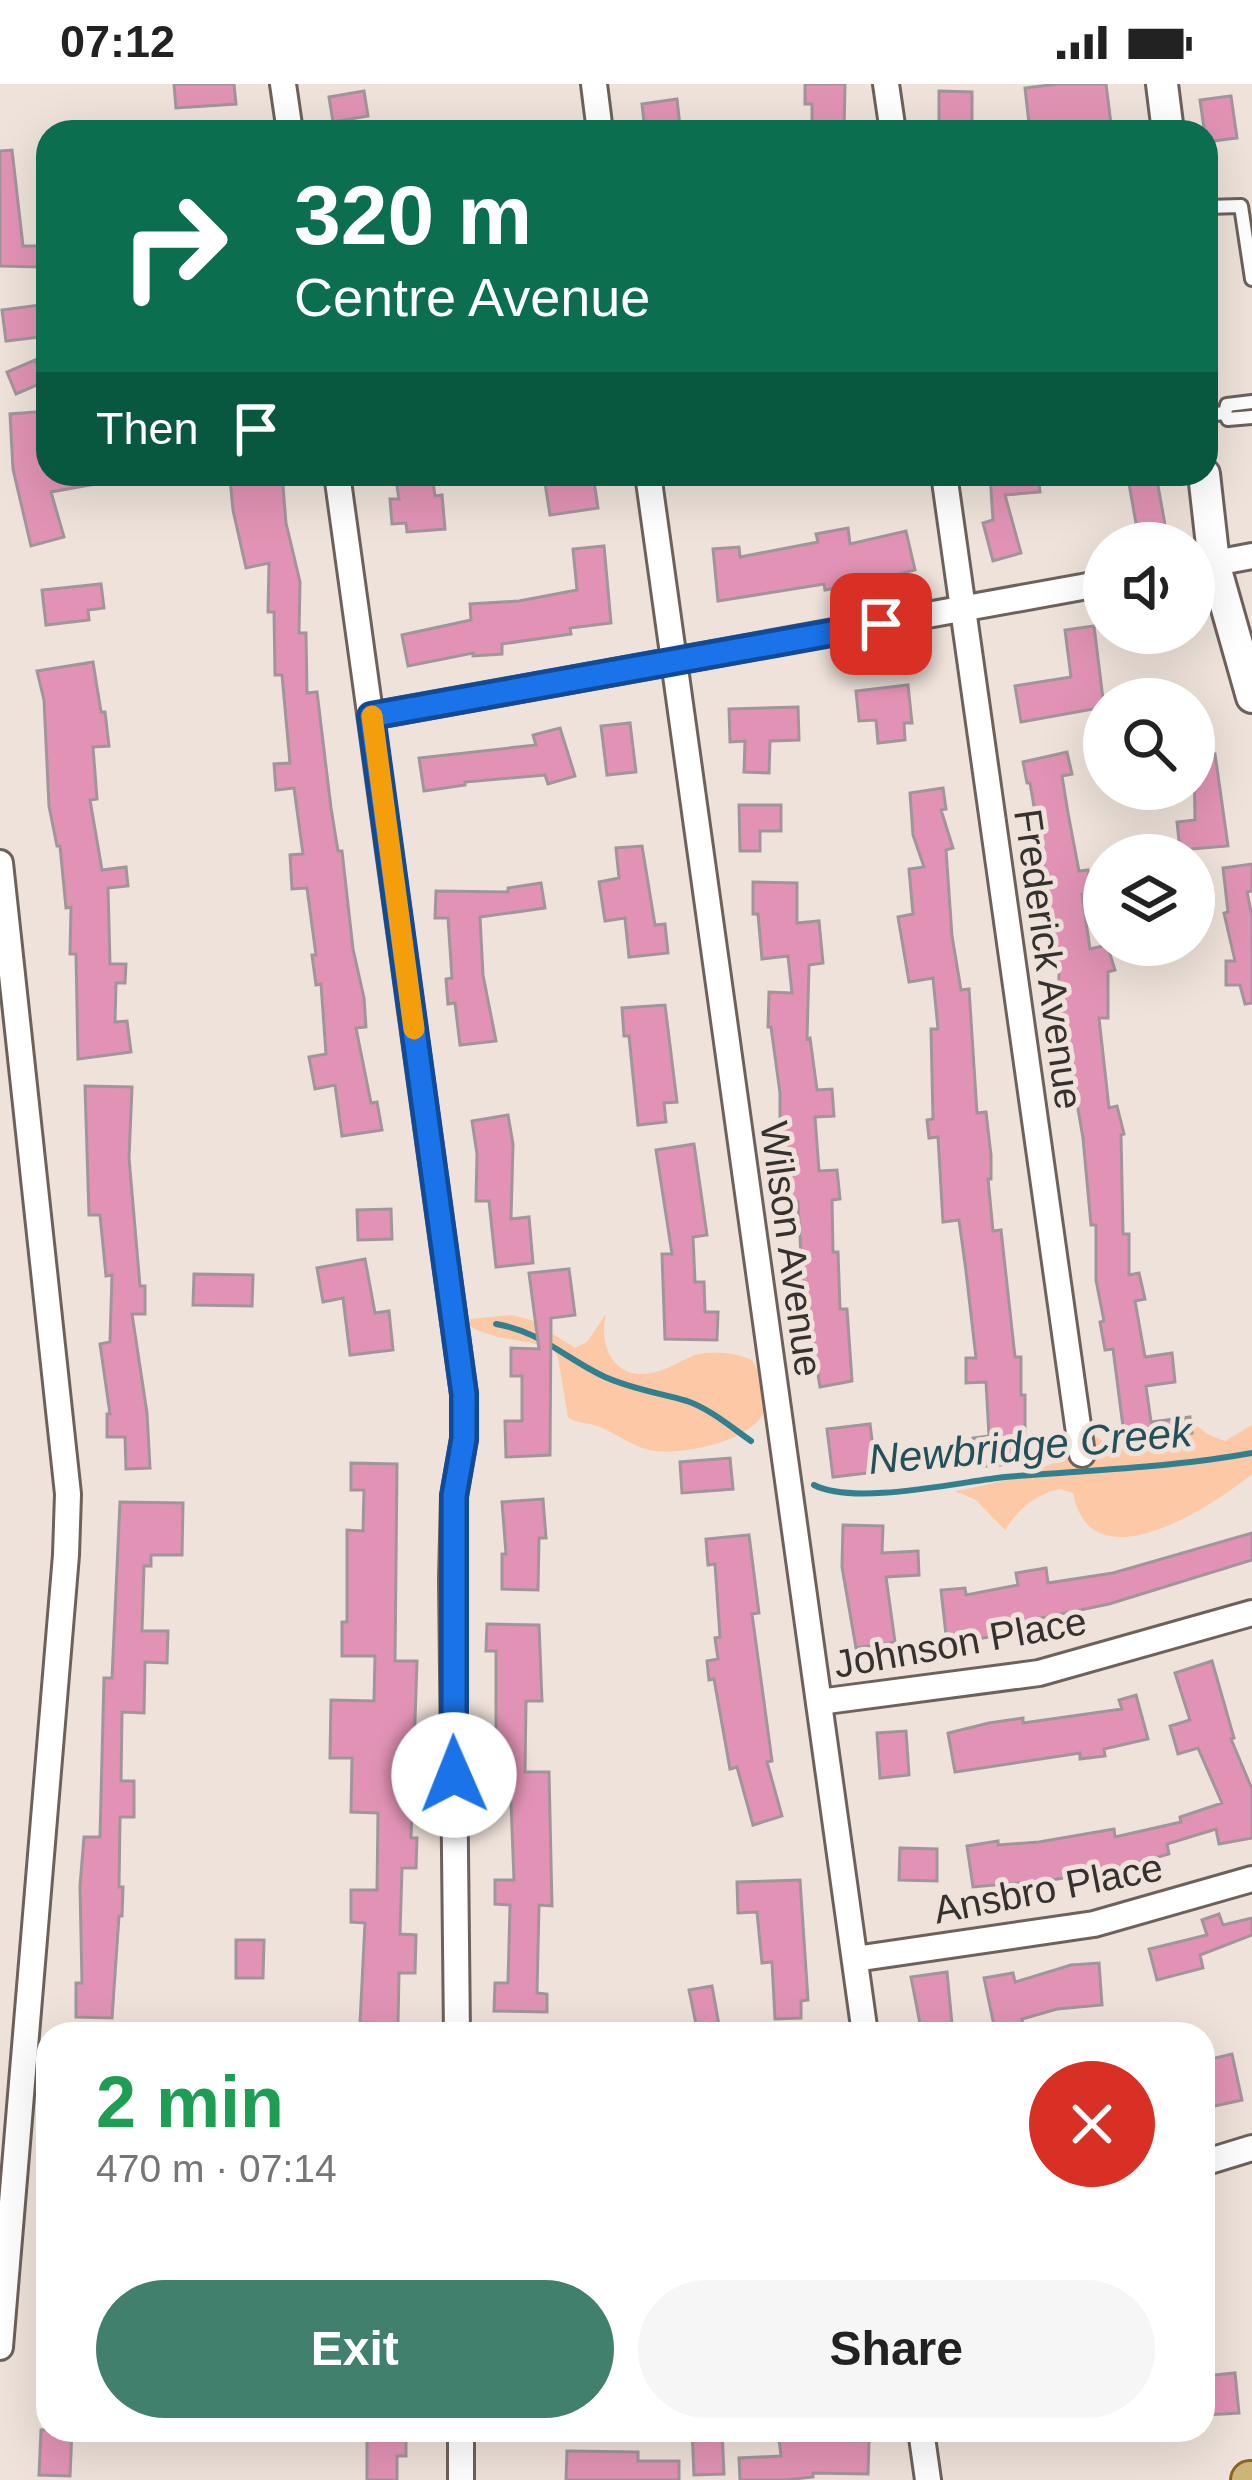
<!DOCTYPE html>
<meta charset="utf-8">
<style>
:root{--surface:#fff;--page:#f6f6f6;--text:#222;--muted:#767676;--accent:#40806d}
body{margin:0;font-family:Helvetica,sans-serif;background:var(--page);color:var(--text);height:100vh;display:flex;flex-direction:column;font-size:45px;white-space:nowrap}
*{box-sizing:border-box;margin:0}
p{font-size:39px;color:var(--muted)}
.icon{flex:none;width:66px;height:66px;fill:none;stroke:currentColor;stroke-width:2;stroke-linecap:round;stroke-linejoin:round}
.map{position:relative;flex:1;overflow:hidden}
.sheet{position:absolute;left:36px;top:1938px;width:1179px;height:420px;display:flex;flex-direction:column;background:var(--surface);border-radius:36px;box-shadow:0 12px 48px #0002}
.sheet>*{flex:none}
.hud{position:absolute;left:36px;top:36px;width:1182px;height:366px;border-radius:36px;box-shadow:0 12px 48px #0002;background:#0b6e4f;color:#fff;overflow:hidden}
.buttons{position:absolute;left:1083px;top:438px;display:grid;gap:24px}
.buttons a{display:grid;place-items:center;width:132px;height:132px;border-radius:50%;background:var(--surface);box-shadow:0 12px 48px #0002;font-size:60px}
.pin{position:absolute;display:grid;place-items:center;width:102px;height:102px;color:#fff;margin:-51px;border-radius:24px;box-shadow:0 6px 18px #0006}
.me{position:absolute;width:132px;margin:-66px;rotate:359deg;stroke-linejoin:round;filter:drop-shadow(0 0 9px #0008)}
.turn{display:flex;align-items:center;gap:42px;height:252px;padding:0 60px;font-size:54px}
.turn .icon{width:156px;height:156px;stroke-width:2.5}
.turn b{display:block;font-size:84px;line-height:102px}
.then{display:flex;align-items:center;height:114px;padding:0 60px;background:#0003;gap:24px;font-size:45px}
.round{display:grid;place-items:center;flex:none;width:126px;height:126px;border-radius:63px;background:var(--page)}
.overview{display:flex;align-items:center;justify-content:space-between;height:204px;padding:0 60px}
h1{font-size:72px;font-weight:800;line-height:90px;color:#1e9e55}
.cta{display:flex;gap:24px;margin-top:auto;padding:24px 60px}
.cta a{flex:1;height:138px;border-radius:72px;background:var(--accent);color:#fff;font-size:48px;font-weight:800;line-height:138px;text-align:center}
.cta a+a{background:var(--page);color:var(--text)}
.status{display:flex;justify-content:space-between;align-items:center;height:84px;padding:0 60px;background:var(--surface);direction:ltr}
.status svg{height:33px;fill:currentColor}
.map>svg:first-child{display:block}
.green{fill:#fcc8a6}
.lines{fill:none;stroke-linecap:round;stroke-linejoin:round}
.stream{stroke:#31808f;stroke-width:6}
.building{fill:#e293b5;stroke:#a2959a;stroke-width:3}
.service-casing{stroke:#6d625b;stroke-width:18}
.minor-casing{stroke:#6d625b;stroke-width:30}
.tertiary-casing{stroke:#6d625b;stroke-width:36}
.primary-casing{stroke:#846621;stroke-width:42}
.service{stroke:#fff;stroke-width:12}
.minor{stroke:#fff;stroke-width:24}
.tertiary{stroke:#fff;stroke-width:30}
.primary{stroke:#ceb476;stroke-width:36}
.route-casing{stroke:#114b97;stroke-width:30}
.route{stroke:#1a73e8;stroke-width:21}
.slow{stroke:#f59e0b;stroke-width:21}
.labels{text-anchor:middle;stroke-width:10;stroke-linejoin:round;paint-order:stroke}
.street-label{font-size:39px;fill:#35312e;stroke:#eee2da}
.water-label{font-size:42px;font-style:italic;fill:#21505a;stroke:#eee2da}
</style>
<div class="status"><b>07:12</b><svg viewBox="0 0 49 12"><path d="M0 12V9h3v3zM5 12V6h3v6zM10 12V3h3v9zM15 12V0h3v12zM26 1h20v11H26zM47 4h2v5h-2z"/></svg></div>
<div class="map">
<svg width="1252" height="2396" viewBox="0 0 1252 2396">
<rect width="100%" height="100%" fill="#eee2da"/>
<path class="green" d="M 606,1230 C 597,1268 620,1302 662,1286 C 677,1281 688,1271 705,1269 C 722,1268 736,1269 752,1276 C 759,1289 767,1304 766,1320 C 763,1356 683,1371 654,1367 C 631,1363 614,1347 594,1341 C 583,1338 578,1340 568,1333 L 558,1274 L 553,1265 C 520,1253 489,1258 461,1236 L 511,1231 L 531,1236 L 575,1264 L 587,1258 Z
M 1180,1328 L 1207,1350 L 1225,1357 L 1252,1341 L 1252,1390 C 1210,1424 1091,1502 1073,1409 L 1060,1405 C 1035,1411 1019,1424 1005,1446 L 976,1416 L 955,1407 C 985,1402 1044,1388 1069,1370 C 1076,1364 1081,1354 1085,1346 C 1125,1373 1165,1383 1180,1328 Z"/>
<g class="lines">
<path class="stream" d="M 496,1240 C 540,1247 566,1275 605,1293 C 632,1305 659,1309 687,1317 C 710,1325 731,1343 751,1357
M 814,1401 C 854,1422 959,1398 1005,1393 C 1088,1386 1170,1384 1252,1369"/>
</g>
<path class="building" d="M 174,0 L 234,0 L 236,20 L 176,24 Z
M 805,0 L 845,0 L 844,48 L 812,48 L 812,20 L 805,20 Z
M 1058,0 L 1106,0 L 1112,48 L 1030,48 L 1025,4 Z
M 364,7 L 368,32 L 333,38 L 329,13 Z
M 939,7 L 972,8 L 972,40 L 939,39 Z
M 1231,12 L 1237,54 L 1206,58 L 1200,16 Z
M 677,15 L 680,43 L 645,47 L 642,20 Z
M 12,66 L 23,162 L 39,162 L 39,183 L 0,182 L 0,67 Z
M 48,220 L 48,252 L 6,257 L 2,226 Z
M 35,276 L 44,298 L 16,310 L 7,288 Z
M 48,327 L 48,390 L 100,390 L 101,399 L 51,408 L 64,453 L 31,462 L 13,385 L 10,330 Z
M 282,390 L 286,439 L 300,498 L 299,549 L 306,549 L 307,609 L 317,608 L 331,724 L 338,767 L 342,767 L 353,865 L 364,914 L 366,943 L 356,944 L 371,1019 L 377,1018 L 382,1046 L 342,1052 L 335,1001 L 315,1005 L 309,973 L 326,970 L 321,900 L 316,901 L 312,871 L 316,871 L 307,804 L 292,805 L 290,771 L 303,770 L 294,704 L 276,706 L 274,680 L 290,679 L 282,591 L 275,591 L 274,528 L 268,528 L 269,479 L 246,484 L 233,426 L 230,395 Z
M 395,390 L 432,390 L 435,412 L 442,411 L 445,445 L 407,448 L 406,439 L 392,440 L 390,415 L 399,415 Z
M 565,390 L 593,390 L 598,424 L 550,431 L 544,393 Z
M 990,390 L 1038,390 L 1040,408 L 1005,411 L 1021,469 L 993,477 L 983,439 L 993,436 Z
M 1156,390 L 1165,441 L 1137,445 L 1128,394 Z
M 848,444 L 850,460 L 906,447 L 915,486 L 856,501 L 825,506 L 824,500 L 718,517 L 713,465 L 739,463 L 740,473 L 818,458 L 816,450 Z
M 604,462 L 611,539 L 570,544 L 571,550 L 502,560 L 502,570 L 473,572 L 473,569 L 408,582 L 402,551 L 471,536 L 470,520 L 519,517 L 577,506 L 573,465 Z
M 101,500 L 104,524 L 88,526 L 89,536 L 46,541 L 42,506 Z
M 1094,542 L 1104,623 L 1021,638 L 1015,602 L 1071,593 L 1065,546 Z
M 93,578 L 101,628 L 105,628 L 109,662 L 93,663 L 97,715 L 90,716 L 102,786 L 126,783 L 128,802 L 108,804 L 110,880 L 126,880 L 125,899 L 116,899 L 115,938 L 127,937 L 131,968 L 78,975 L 76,870 L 70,870 L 71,823 L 66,824 L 60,762 L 57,762 L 49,722 L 44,616 L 37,587 Z
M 908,601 L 912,639 L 904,639 L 905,656 L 878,659 L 876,636 L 859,637 L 856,607 Z
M 798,623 L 799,656 L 770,657 L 769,689 L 744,688 L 745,657 L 730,658 L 729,625 Z
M 630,639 L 636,688 L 607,691 L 601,642 Z
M 560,644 L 575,692 L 548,700 L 545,691 L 465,698 L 465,701 L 424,707 L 419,674 L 536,661 L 533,651 Z
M 1067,668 L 1072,690 L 1062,692 L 1068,729 L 1079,787 L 1088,786 L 1092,809 L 1082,810 L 1090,865 L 1107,861 L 1115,886 L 1108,888 L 1108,934 L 1099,934 L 1109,1024 L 1117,1022 L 1124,1050 L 1121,1051 L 1123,1150 L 1129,1150 L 1129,1191 L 1139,1189 L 1145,1215 L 1135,1217 L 1145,1273 L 1172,1269 L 1175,1298 L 1146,1302 L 1151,1338 L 1190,1333 L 1192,1349 L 1125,1358 L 1113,1265 L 1105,1266 L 1100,1238 L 1104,1237 L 1096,1196 L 1096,1141 L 1091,1141 L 1083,1054 L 1070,979 L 1065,980 L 1058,941 L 1059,887 L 1048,857 L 1041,793 L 1046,793 L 1030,699 L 1027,699 L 1023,678 Z
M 1215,670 L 1228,762 L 1180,766 L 1177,738 L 1195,736 L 1194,672 Z
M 943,704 L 946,725 L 941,726 L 953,764 L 946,766 L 952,852 L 961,906 L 969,905 L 977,1029 L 986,1028 L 991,1071 L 991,1095 L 988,1095 L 993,1147 L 1001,1146 L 1015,1273 L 1021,1273 L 1021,1311 L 1025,1311 L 1025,1379 L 976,1383 L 973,1354 L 989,1352 L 986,1298 L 966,1299 L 966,1274 L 976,1274 L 966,1187 L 959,1136 L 943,1138 L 938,1053 L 929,1054 L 927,1036 L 933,1035 L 931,945 L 938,945 L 933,894 L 909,898 L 898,833 L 913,830 L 909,785 L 924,783 L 913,751 L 910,709 Z
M 739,721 L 781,721 L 781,747 L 760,747 L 760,767 L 740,767 Z
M 642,762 L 655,841 L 665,840 L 668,869 L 629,873 L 625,834 L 605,837 L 599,798 L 619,794 L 616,764 Z
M 1252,780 L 1252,807 L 1247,808 L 1252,832 L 1252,919 L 1245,920 L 1240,901 L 1226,901 L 1226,877 L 1235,877 L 1224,829 L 1228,828 L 1223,784 Z
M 753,798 L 797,799 L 797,839 L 819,837 L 823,879 L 809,881 L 807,955 L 810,954 L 817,1006 L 832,1005 L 834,1032 L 815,1033 L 819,1087 L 837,1086 L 840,1115 L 832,1116 L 833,1168 L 838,1168 L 840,1225 L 847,1225 L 852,1297 L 820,1303 L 813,1260 L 806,1260 L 798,1118 L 792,1119 L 787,1058 L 780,1058 L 780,1009 L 771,943 L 768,943 L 769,908 L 792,909 L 788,872 L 762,875 L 758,830 L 753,830 Z
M 541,799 L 545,824 L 480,833 L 483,891 L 496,957 L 460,961 L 455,919 L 448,920 L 446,895 L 452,894 L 448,834 L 435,834 L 436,807 L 508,808 L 508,804 Z
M 665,921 L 677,1018 L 664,1019 L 666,1038 L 638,1041 L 629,952 L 624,952 L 622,924 Z
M 85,1002 L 132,1003 L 129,1074 L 140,1202 L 145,1202 L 145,1230 L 132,1230 L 147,1329 L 150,1384 L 126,1385 L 125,1353 L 107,1353 L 107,1330 L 110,1330 L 100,1260 L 110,1258 L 112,1191 L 106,1192 L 100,1131 L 89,1131 Z
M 508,1031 L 513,1060 L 511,1135 L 529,1133 L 533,1179 L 496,1183 L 489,1117 L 476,1117 L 477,1070 L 472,1037 Z
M 694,1060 L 707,1151 L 693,1153 L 695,1198 L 704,1198 L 705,1228 L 718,1228 L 717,1256 L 665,1255 L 662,1170 L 672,1170 L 656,1066 Z
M 391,1125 L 392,1155 L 358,1156 L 357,1126 Z
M 365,1175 L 375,1229 L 389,1227 L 393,1266 L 350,1271 L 343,1214 L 323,1218 L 317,1184 Z
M 569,1185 L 575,1231 L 551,1234 L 550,1371 L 506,1373 L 505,1337 L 522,1337 L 522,1292 L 511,1292 L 511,1264 L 539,1265 L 529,1189 Z
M 194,1190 L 253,1191 L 252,1222 L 193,1221 Z
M 870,1340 L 876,1388 L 833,1393 L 827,1345 Z
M 730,1374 L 733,1405 L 682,1409 L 680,1378 Z
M 351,1379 L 397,1380 L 395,1577 L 417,1577 L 411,1754 L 417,1754 L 416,1784 L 402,1784 L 400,1850 L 416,1851 L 415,1889 L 399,1889 L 398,1940 L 360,1939 L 365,1839 L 351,1838 L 351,1806 L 377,1806 L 378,1729 L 351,1728 L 352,1674 L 330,1674 L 331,1616 L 374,1617 L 375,1572 L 342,1572 L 342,1538 L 347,1538 L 347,1446 L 363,1447 L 364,1406 L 351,1406 Z
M 543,1415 L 546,1454 L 539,1454 L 538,1506 L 502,1505 L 502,1470 L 506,1470 L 502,1418 Z
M 120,1418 L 183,1419 L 182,1471 L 151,1471 L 151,1482 L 144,1482 L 142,1547 L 168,1547 L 167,1579 L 145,1578 L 144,1629 L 122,1628 L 121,1697 L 134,1697 L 134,1733 L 120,1733 L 119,1803 L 123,1803 L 122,1832 L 119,1832 L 112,1934 L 76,1933 L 76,1899 L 82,1899 L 80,1802 L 84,1753 L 100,1753 L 104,1594 L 112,1594 Z
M 843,1441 L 883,1442 L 882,1469 L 918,1467 L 919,1491 L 886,1493 L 895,1558 L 856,1564 L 842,1483 Z
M 1252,1449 L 1252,1476 L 1109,1520 L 1012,1540 L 1013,1549 L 947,1560 L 941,1506 L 965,1504 L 966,1511 L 1018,1501 L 1016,1489 L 1046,1484 L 1048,1499 L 1113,1489 Z
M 749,1451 L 759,1529 L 752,1530 L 772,1677 L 767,1678 L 782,1732 L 753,1741 L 737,1683 L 730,1685 L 714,1595 L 709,1596 L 707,1577 L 718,1575 L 715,1554 L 720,1553 L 715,1480 L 708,1481 L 706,1455 Z
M 487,1540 L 539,1541 L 542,1617 L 526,1617 L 525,1688 L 549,1688 L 552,1822 L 539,1821 L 537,1909 L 547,1910 L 547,1928 L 494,1927 L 495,1899 L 508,1899 L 510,1821 L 495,1820 L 495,1796 L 514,1796 L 511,1718 L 496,1718 L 496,1567 L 486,1567 Z
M 1212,1577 L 1234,1654 L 1231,1655 L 1252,1705 L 1252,1754 L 1219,1760 L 1216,1745 L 1167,1760 L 1169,1770 L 1119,1784 L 1052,1796 L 973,1803 L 967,1762 L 998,1757 L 998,1761 L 1039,1758 L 1114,1745 L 1115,1753 L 1181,1738 L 1180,1733 L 1222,1719 L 1198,1664 L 1178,1670 L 1170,1642 L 1190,1636 L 1175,1589 Z
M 1136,1611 L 1148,1655 L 1104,1665 L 1105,1672 L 1080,1675 L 1080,1669 L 955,1688 L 948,1649 L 989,1639 L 1023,1634 L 1023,1639 L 1122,1625 L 1119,1616 Z
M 906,1647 L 909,1691 L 880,1694 L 877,1649 Z
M 900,1764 L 937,1765 L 937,1797 L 899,1796 Z
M 800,1796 L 808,1916 L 801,1917 L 801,1934 L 775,1935 L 772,1878 L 762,1879 L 757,1828 L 738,1829 L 737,1798 Z
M 1219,1830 L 1223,1841 L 1252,1834 L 1252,1851 L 1200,1871 L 1203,1884 L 1157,1896 L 1149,1865 L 1207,1851 L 1202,1836 Z
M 236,1856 L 264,1856 L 263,1894 L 236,1894 Z
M 1099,1879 L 1102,1921 L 1057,1925 L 1022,1935 L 1023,1941 L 995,1946 L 984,1894 L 1013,1889 L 1015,1898 L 1071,1881 Z
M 947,1888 L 953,1950 L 922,1950 L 911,1893 Z
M 712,1902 L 719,1941 L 697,1945 L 689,1906 Z
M 1232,1970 L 1242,2016 L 1206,2024 L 1203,1977 Z
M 1235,2289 L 1239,2329 L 1206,2331 L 1203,2292 Z
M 41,2346 L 72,2346 L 70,2392 L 39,2391 Z
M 367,2346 L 406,2346 L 406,2372 L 397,2372 L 397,2396 L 367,2396 Z
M 692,2346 L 722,2346 L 724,2390 L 694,2391 Z
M 778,2346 L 807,2346 L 809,2356 L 869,2357 L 868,2390 L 813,2389 L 813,2393 L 785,2396 L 740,2396 L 739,2374 L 781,2372 Z
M 567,2367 L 638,2368 L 638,2377 L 679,2377 L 679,2396 L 566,2396 Z"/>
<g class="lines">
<defs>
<path id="service" d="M 1206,123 L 1241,122 L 1252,195
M 1225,329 L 1227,321 L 1252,318
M 1206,331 L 1225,329 L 1228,335 L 1252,333"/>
<path id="minor" d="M 283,0 L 290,48
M 594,0 L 600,48
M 886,0 L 893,48
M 337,390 L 464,1310 L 464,1355 L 454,1412 L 452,1494 L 457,1950
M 648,390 L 865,1950
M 944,390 L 1082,1370
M 1194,483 L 1252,472
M 371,632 L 1104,499
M 0,779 L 68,1410 L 66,1471 L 0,2263
M 819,1618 L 1039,1589 L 1252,1529
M 855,1875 L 1094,1840 L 1252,1795
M 1203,2079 L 1252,2064
M 461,2346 L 461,2396
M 921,2346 L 928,2396"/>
<path id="tertiary" d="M 1162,0 L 1168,48
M 1204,390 L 1214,479 L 1252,613"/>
<path id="primary" d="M 1250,2396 L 1252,2396"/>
</defs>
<use href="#service" class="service-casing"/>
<use href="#minor" class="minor-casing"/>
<use href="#tertiary" class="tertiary-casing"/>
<use href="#primary" class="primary-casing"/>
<use href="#service" class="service"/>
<use href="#minor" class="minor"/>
<use href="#tertiary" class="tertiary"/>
<use href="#primary" class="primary"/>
</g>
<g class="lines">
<defs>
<path id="route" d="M 454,1691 L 454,1412 L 464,1355 L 464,1310 L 371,632 L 881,540"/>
</defs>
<use href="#route" class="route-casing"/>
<use href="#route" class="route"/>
<path class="slow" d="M 372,632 L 414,945"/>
</g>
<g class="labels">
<g class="street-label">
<text transform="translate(1049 875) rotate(82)" y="14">Frederick Avenue</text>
<text transform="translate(792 1165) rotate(82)" y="14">Wilson Avenue</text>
<text transform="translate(960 1558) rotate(-10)" y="14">Johnson Place</text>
<text transform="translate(1048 1804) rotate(-11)" y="14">Ansbro Place</text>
</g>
<g class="water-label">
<text transform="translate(1030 1361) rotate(-5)" y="15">Newbridge Creek</text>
</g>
</g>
</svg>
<div class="buttons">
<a><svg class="icon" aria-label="sound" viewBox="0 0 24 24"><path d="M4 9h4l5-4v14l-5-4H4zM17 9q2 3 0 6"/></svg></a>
<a><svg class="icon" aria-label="search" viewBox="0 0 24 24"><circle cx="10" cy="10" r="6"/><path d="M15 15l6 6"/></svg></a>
<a><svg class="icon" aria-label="layers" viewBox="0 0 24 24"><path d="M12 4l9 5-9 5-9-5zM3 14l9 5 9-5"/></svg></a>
</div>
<div class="pin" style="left:881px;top:540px;background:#d93025"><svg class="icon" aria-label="arrive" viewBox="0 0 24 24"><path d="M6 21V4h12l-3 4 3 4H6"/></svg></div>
<svg class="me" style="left:454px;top:1691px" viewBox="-20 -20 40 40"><circle r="19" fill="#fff"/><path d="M0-13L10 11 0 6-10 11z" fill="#1a73e8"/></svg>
<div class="hud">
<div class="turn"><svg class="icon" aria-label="right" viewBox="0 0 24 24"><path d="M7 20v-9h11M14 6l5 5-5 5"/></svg><div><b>320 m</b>Centre Avenue</div></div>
<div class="then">Then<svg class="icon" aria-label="arrive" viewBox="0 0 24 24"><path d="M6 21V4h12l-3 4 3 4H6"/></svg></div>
</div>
<section class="sheet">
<div class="overview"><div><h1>2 min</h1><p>470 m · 07:14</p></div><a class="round" style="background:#d93025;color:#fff"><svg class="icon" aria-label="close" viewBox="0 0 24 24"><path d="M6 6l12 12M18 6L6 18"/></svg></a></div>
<div class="cta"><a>Exit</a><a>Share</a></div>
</section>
</div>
